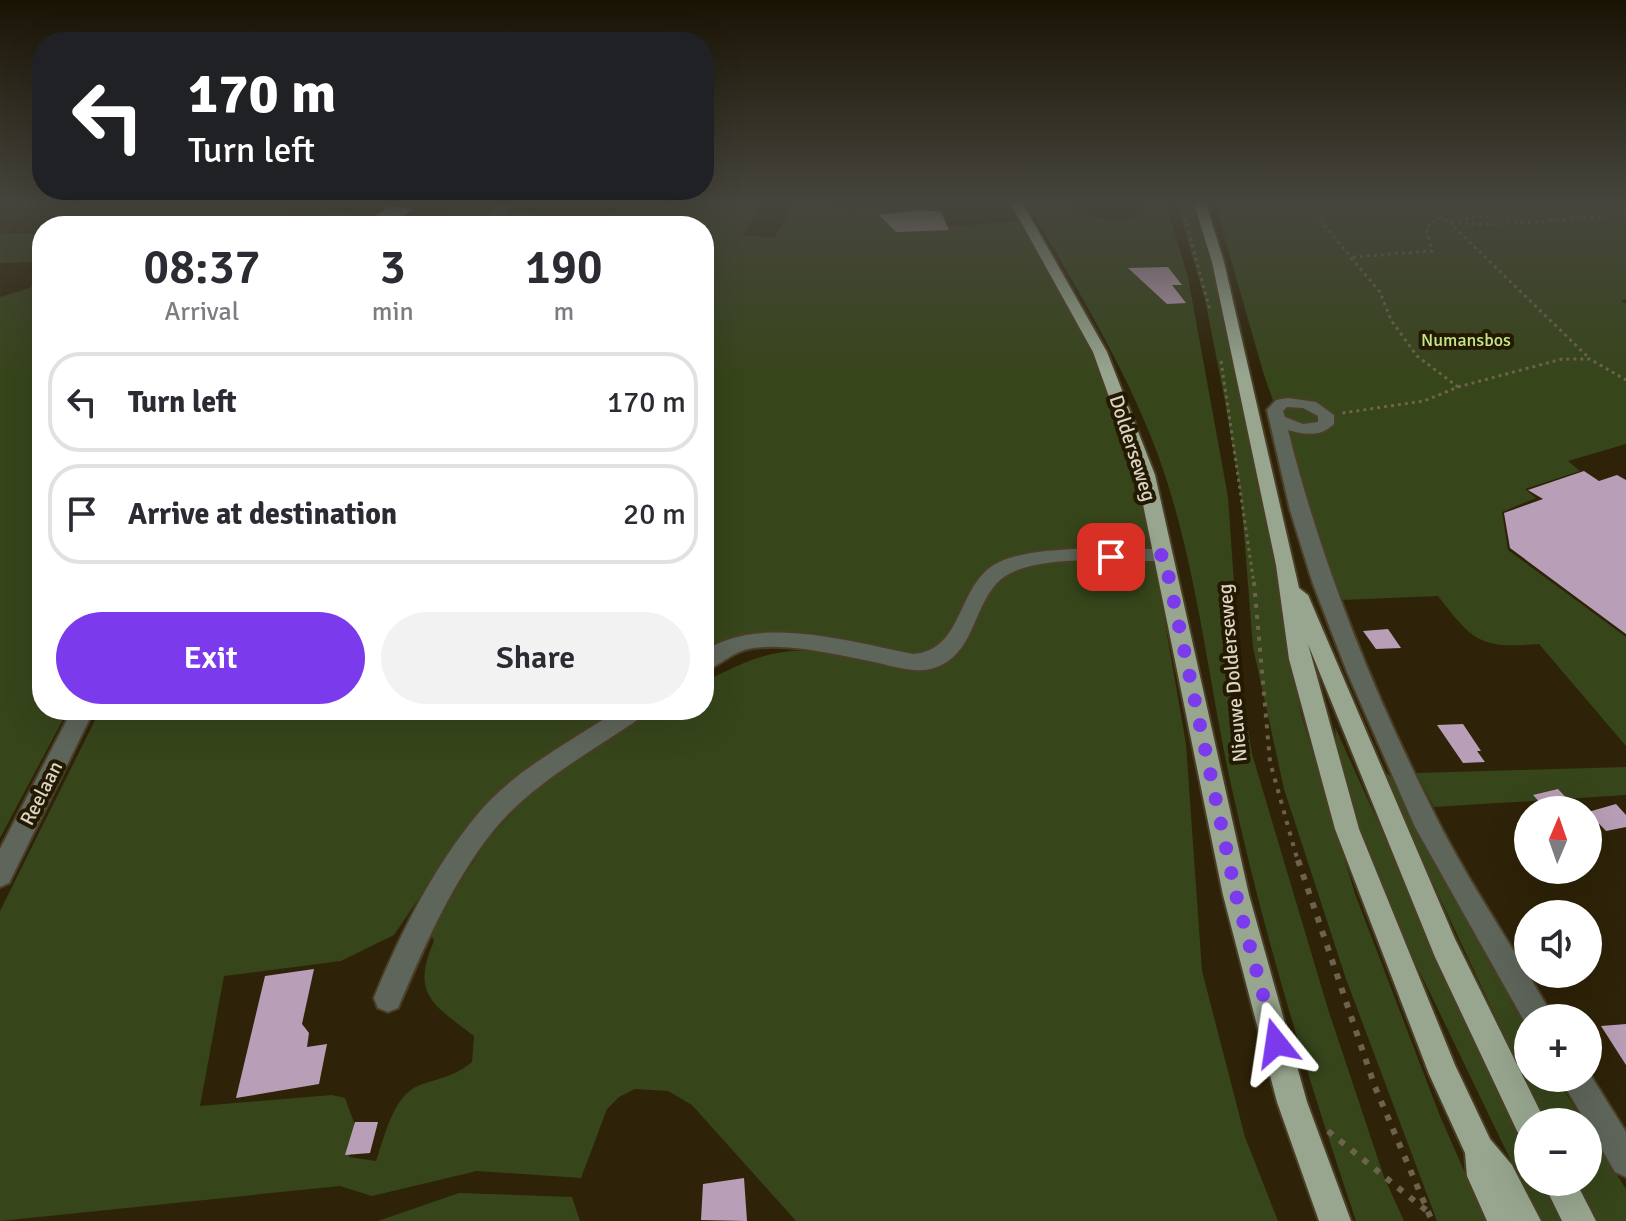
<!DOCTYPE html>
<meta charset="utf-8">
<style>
:root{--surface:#fff;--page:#f2f2f3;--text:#2b2b33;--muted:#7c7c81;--line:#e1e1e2;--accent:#7c3aed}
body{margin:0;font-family:Signika,sans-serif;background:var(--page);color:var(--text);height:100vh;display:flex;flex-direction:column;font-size:30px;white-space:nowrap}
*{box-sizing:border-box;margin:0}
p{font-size:26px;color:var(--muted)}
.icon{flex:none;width:44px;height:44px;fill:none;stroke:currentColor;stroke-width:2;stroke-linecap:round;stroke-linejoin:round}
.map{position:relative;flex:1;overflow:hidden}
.side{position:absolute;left:32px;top:216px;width:682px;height:504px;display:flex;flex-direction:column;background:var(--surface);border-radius:32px;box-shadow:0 8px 32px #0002}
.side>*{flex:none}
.top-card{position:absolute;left:32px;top:32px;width:682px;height:168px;border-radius:32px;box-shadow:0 8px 32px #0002;background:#202124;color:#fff;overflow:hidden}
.needle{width:52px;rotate:2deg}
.fabs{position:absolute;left:1514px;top:796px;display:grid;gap:16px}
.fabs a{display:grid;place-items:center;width:88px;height:88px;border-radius:50%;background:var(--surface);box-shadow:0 8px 32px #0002;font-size:40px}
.pin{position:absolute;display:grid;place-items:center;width:68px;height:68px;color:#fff;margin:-34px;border-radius:16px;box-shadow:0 4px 12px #0006}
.me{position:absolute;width:88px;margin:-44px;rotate:345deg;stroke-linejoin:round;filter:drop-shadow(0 0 6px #0008)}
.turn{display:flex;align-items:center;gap:28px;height:168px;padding:0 24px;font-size:36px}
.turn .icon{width:104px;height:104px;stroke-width:2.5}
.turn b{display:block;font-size:56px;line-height:68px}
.eta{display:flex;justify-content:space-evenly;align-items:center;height:136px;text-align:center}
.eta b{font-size:48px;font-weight:600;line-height:56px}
.primary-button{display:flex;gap:16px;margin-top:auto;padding:16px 24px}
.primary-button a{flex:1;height:92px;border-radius:48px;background:var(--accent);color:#fff;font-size:32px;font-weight:600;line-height:92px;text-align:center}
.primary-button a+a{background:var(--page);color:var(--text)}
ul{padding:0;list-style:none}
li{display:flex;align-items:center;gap:24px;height:100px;margin:0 16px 12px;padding:0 8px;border:4px solid var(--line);border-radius:32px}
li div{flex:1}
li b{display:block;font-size:30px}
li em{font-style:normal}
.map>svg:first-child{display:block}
.green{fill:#37451b}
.building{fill:#b89eb6}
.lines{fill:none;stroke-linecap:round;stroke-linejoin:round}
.minor-casing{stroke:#4a3f26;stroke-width:4}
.major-casing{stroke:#4a3f26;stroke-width:4}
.path-far2{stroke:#6d634d;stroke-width:3;stroke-dasharray:3 4;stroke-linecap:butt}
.path-far1{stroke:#6d634d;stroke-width:4;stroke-dasharray:4 7;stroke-linecap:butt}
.path{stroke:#6d634d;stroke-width:6;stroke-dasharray:6 9;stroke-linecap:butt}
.minor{fill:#5e655a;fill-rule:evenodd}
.major{fill:#98a68f;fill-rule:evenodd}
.route{stroke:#7c3aed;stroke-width:14;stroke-dasharray:0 25.2}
.labels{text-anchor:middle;stroke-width:8;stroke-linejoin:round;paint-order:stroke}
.far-park-label{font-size:18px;fill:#c4e78a;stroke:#241901}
.street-label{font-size:20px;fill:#dcd5c6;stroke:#241901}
</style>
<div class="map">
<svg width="1626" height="1221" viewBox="0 0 1626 1221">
<rect width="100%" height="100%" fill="#2e2308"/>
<path class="green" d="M 99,204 L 315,204 L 309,207 L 367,216 L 357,222 L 292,210 L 283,214 L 348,226 L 75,226 L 83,223 L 84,216 L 55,217 L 53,212 L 59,207 Z
M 439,204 L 497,204 L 466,226 L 406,226 L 434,223 L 447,210 L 434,208 Z
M 623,204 L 761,204 L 743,235 L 774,238 L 795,204 L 823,204 L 847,210 L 877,208 L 920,229 L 1020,221 L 1085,337 L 1108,387 L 1157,549 L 1018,556 C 955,572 969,637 925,656 L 778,638 L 704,663 L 704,226 L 583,226 L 500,216 C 525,197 584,243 623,204 Z
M 1027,204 L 1085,204 L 1067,208 C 1085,219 1124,224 1144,214 L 1139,204 L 1166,204 L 1188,277 L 1228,497 L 1241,684 L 1252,754 L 1328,1009 L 1384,1177 L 1404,1221 L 1356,1221 C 1307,1076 1262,929 1230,780 C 1207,672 1196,560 1158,455 C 1125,366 1075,285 1027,204 Z
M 1177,204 L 1194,204 L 1219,290 L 1264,501 L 1301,714 L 1355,894 L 1440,1116 L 1486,1221 L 1437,1221 L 1346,979 L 1284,789 L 1253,647 L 1241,496 L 1225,401 L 1205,300 Z
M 1215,204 L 1626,204 L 1626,299 L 1621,301 L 1626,304 L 1626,444 L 1568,461 L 1580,471 L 1525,489 L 1536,498 L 1502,512 L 1508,550 L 1626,637 L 1626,746 L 1539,644 C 1479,649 1473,641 1438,596 L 1341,600 L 1309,515 L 1304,488 L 1264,375 Z
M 42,233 L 42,710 L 68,710 L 0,838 L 0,297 L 30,288 L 39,270 L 34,262 L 0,263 L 0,234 Z
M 1154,559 L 1186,744 L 1202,971 L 1245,1137 L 1278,1221 L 796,1221 L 692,1105 L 668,1091 L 635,1089 L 619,1097 L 607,1109 L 581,1178 L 477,1171 L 372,1196 L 340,1186 L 0,1221 L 0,911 L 100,710 L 618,710 L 548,754 L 502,790 L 443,863 L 394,935 L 341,961 L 224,976 L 200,1106 L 332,1095 L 345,1098 L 357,1131 L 349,1157 L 376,1161 C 385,1136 393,1095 420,1085 C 440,1078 455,1076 472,1062 L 474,1036 C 432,1004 411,994 434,941 L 429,930 L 489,838 L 532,791 L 619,728 L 651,710 L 704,710 L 704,682 C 775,646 794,644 872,661 C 891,665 913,674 932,670 C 978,658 973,593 1009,573 C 1042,555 1115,561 1154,559 Z
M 1335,727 L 1449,979 L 1528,1141 L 1528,1182 L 1548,1182 L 1567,1221 L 1540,1221 C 1505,1148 1469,1074 1434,1001 C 1393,917 1342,822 1335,727 Z
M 1626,767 L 1626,795 L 1434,807 L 1416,773 Z
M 1379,768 L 1392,777 L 1528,1032 L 1528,1078 L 1556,1078 L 1584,1122 L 1545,1122 Z
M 1588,1129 L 1626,1189 L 1626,1221 L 1595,1221 L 1575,1182 L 1588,1182 Z
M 459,1193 L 572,1197 L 580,1221 L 378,1221 Z"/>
<path class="building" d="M 390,206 L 414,209 L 389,226 L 359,226 Z
M 920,210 L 941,212 L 949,230 L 896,232 L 879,215 Z
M 1168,267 L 1182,285 L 1172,285 L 1186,303 L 1167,304 L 1128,268 Z
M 1584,471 L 1599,481 L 1617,475 L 1626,480 L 1626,634 L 1510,548 L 1504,513 L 1543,499 L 1528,490 Z
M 1388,629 L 1401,648 L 1376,649 L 1363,631 Z
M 1463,724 L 1481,751 L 1477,751 L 1485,762 L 1463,763 L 1437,725 Z
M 1558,789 L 1572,804 L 1546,809 L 1533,795 Z
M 1616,804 L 1626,815 L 1626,827 L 1606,831 L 1588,812 Z
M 314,969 L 302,1024 L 309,1033 L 307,1047 L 327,1044 L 319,1084 L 236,1098 L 265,976 Z
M 1626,1024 L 1626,1065 L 1601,1026 Z
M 355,1122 L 378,1122 L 370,1153 L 345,1155 Z
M 744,1178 L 747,1221 L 701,1220 L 703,1184 Z"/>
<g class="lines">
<defs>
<path id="minor" d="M 502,204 L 515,204 L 487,226 L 473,226 Z
M 1288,398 L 1316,402 L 1334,415 L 1334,424 C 1321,437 1305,435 1288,430 C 1321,562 1371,687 1432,809 C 1465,877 1510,942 1548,1008 L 1552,1018 L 1528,1018 L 1528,1028 L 1415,827 L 1347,672 L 1313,584 L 1290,510 L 1267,410 L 1276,400 ZM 1287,407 L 1303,408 L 1318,416 L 1318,422 L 1303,424 L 1285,417 L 1283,411 Z
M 1072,549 L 1164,549 L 1173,555 L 1164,561 C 1124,562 1026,551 997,583 C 972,610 974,655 934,668 C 915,674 893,666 874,662 C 836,655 792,643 753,648 C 732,651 722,665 704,671 L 704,652 C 756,613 854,643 913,654 C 958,651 957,601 983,574 C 1003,552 1046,551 1072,549 Z
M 72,710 L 94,710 L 9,883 L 0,887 L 0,849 Z
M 618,710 L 646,710 L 643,716 C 593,751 532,783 493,831 C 451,884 424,947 398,1008 L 388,1012 L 378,1008 L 374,998 C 400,934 432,870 476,816 C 512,771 570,742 618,710 Z
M 1588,1071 L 1626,1132 L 1626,1177 L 1615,1172 L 1560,1078 L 1588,1078 Z"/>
<path id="major" d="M 1011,204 L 1023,204 L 1107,352 L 1155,475 L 1249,895 L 1307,1102 L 1351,1221 L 1319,1221 L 1277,1102 L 1223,895 L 1137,475 L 1093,352 Z
M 1194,204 L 1206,204 L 1224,262 L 1299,588 L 1308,595 L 1455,939 L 1540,1111 L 1544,1122 L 1528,1122 L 1528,1137 L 1518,1133 L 1435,957 L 1308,644 L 1359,829 L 1455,1065 L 1490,1139 L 1512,1165 L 1541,1221 L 1487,1221 L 1467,1176 L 1465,1153 L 1429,1074 L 1335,829 L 1289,659 L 1276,565 L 1212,262 Z
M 1543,1182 L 1576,1182 L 1596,1221 L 1562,1221 Z"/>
</defs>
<use href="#minor" class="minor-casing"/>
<use href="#major" class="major-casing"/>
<path class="path-far2" d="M 247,204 L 282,211 L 296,204
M 1181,204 L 1210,310
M 1306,204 L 1380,292 L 1391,320 L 1417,356 L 1458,387 L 1424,401 L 1342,413
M 1406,204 L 1449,222 L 1545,204
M 1449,222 L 1590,359
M 1451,223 C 1509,228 1567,217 1626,215
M 1353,257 L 1432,251 L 1426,228 L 1437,219
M 1221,361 L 1254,584
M 1458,387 L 1562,359 L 1590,359 L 1626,380"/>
<path class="path-far1" d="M 1254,582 L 1270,762 L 1298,862"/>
<path class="path" d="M 1298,860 L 1375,1087 L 1432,1221
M 1328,1131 L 1427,1211"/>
<use href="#minor" class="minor"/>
<use href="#major" class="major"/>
</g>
<linearGradient id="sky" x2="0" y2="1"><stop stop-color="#191304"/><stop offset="0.54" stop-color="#46453d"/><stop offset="1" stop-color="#46453d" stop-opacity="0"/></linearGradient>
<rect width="1626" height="375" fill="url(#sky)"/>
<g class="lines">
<path class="route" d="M 1111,557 L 1164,555 L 1236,895 L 1276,1043"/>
</g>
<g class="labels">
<g class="far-park-label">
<text x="1466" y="346">Numansbos</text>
</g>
<g class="street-label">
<text transform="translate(1133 448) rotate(72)" y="7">Dolderseweg</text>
<text transform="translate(1232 673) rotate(-95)" y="7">Nieuwe Dolderseweg</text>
<text transform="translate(41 793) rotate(-63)" y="7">Reelaan</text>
</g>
</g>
</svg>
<div class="fabs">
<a><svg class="needle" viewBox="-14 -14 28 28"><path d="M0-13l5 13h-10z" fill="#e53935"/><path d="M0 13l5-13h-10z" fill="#7c7c81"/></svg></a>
<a><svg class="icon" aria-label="sound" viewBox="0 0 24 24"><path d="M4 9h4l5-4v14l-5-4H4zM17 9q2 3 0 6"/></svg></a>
<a>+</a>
<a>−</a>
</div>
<div class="pin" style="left:1111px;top:557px;background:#d93025"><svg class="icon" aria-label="arrive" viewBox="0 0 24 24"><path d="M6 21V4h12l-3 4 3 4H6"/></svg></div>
<svg class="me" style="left:1276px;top:1043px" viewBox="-20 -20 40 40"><path d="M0-17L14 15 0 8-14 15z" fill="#7c3aed" stroke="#fff" stroke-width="4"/></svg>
<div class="top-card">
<div class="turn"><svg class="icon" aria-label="left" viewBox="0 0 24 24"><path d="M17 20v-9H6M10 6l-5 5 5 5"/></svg><div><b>170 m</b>Turn left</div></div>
</div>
<section class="side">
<div class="eta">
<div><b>08:37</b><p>Arrival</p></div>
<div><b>3</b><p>min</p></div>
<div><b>190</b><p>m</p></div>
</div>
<ul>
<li><svg class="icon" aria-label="left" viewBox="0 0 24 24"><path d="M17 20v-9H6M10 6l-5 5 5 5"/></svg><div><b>Turn left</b></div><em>170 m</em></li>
<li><svg class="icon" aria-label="arrive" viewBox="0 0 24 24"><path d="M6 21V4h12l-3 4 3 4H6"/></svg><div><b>Arrive at destination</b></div><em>20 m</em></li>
</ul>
<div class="primary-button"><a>Exit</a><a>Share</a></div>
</section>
</div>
